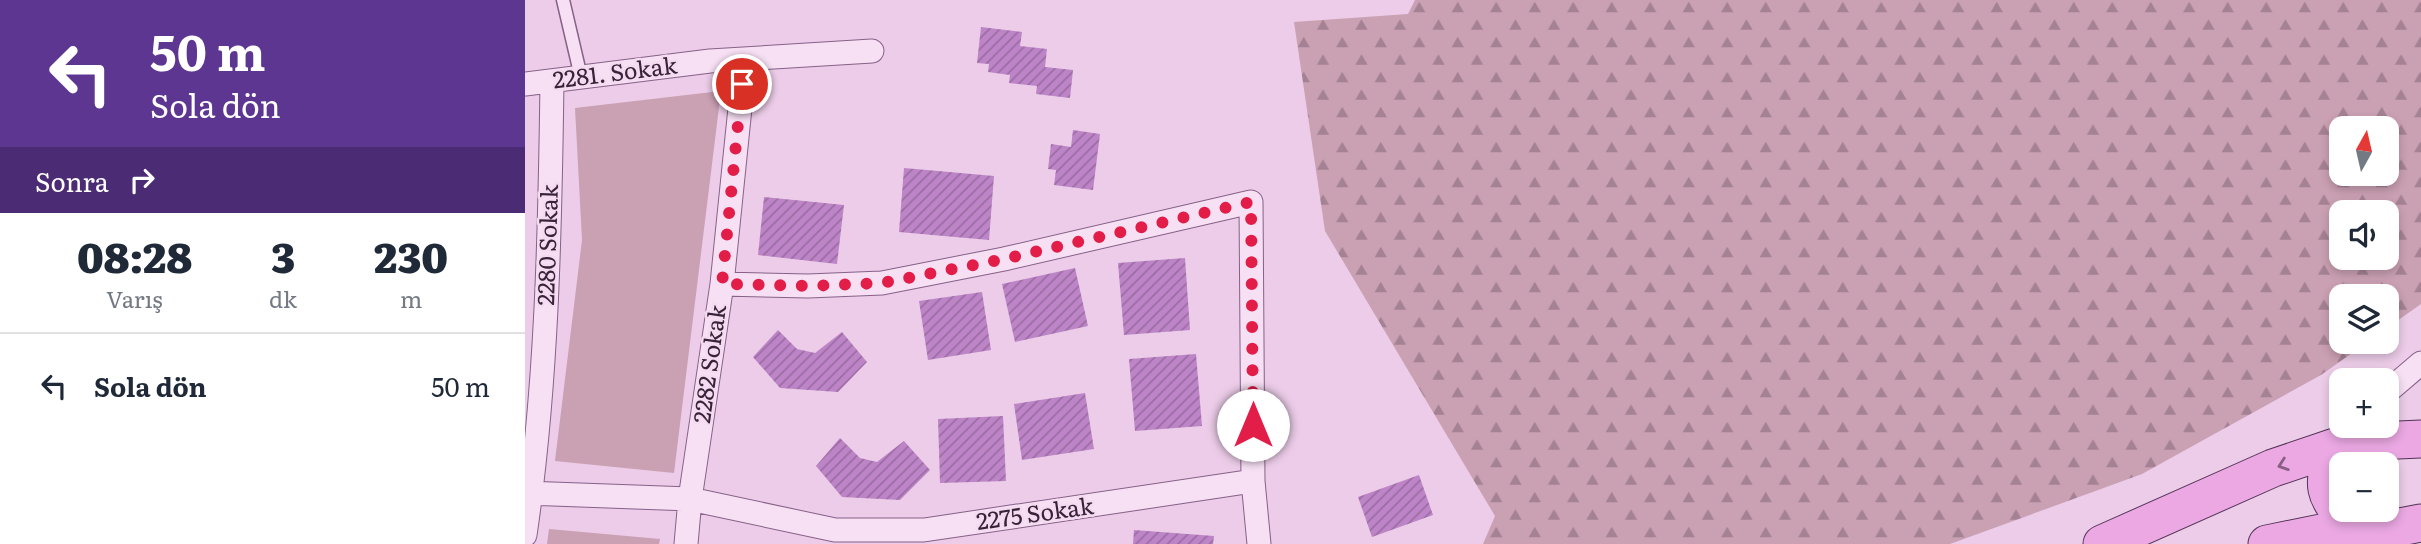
<!DOCTYPE html>
<html lang="tr">
<meta charset="utf-8">
<style>
:root{--surface:#fff;--page:#f2f2f3;--text:#1f2937;--muted:#747a83;--line:#e0e1e3}
body{margin:0;font-family:Literata,serif;background:var(--page);color:var(--text);height:100vh;display:flex;flex-direction:column;font-size:26px;white-space:nowrap}
*{box-sizing:border-box;margin:0}
p{font-size:23px;color:var(--muted)}
.icon{flex:none;width:38px;height:38px;fill:none;stroke:currentColor;stroke-width:2;stroke-linecap:round;stroke-linejoin:round}
.map{position:relative;flex:1;overflow:hidden}
.sheet{display:flex;flex-direction:column;background:var(--surface);width:525px}
.sheet>*{flex:none}
.banner{background:#5d3692;color:#fff;overflow:hidden}
.needle{width:46px;rotate:8deg}
.fabs{position:absolute;left:1804px;top:116px;display:grid;gap:14px}
.fabs a{display:grid;place-items:center;width:70px;height:70px;border-radius:14px;background:var(--surface);box-shadow:0 4px 10px #0003;font-size:35px}
.pin{position:absolute;display:grid;place-items:center;width:60px;height:60px;color:#fff;margin:-30px;border:4px solid #fff;border-radius:50%;box-shadow:0 2px 7px #0007}
.me{position:absolute;width:77px;margin:-38px;rotate:0deg;stroke-linejoin:round;filter:drop-shadow(0 0 5px #0008)}
.turn{display:flex;align-items:center;gap:24px;height:147px;padding:0 35px;font-size:32px}
.turn .icon{width:91px;height:91px;stroke-width:2.5}
.turn b{display:block;font-size:49px;line-height:60px}
.then{display:flex;align-items:center;height:66px;padding:0 35px;background:#0003;gap:14px;font-size:26px}
.eta{display:flex;justify-content:space-evenly;align-items:center;height:119px;text-align:center}
.eta b{font-size:42px;font-weight:800;line-height:49px}
ul{padding:0;list-style:none}
li{display:flex;align-items:center;gap:21px;height:105px;padding:0 35px;border-top:2px solid var(--line)}
li div{flex:1}
li b{display:block;font-size:26px}
li em{font-style:normal}
main{display:flex;flex:1;min-height:0}
.map>svg:first-child{display:block}
.green{fill:#caa0b3}
.forest{fill:url(#forest-firs);fill-rule:evenodd}
.building{fill:url(#building-hatch)}
.lines{fill:none;stroke-linecap:round;stroke-linejoin:round}
.lane-casing{stroke:#866188;stroke-width:15}
.street-casing{stroke:#866188;stroke-width:25}
.primary-casing{stroke:#533456;stroke-width:39}
.lane{stroke:#f7dff4;stroke-width:12}
.street{stroke:#f7dff4;stroke-width:23}
.primary{stroke:#eba8e3;stroke-width:37}
.oneway{stroke:#895f86}
.route{stroke:#e11d48;stroke-width:12;stroke-dasharray:0 21.6}
.labels{text-anchor:middle;stroke-width:5;stroke-linejoin:round;paint-order:stroke}
.street-label{font-size:23px;fill:#38233a;stroke:#f4dbf0}
</style>
<main>
<section class="sheet">
<div class="banner">
<div class="turn"><svg class="icon" aria-label="left" viewBox="0 0 24 24"><path d="M17 20v-9H6M10 6l-5 5 5 5"/></svg><div><b>50 m</b>Sola dön</div></div>
<div class="then">Sonra<svg class="icon" aria-label="right" viewBox="0 0 24 24"><path d="M7 20v-9h11M14 6l5 5-5 5"/></svg></div>
</div>
<div class="eta">
<div><b>08:28</b><p>Varış</p></div>
<div><b>3</b><p>dk</p></div>
<div><b>230</b><p>m</p></div>
</div>
<ul>
<li><svg class="icon" aria-label="left" viewBox="0 0 24 24"><path d="M17 20v-9H6M10 6l-5 5 5 5"/></svg><div><b>Sola dön</b></div><em>50 m</em></li>
</ul>
</section>
<div class="map">
<svg width="1896" height="544" viewBox="0 0 1896 544">
<defs>
<pattern id="forest-firs" width="22" height="20" patternUnits="userSpaceOnUse" patternTransform="scale(1.75)"><rect width="22" height="20" fill="#caa0b3"/><path d="M5 1l3.5 6h-7zM16 11l3.5 6h-7z" fill="#a58293"/></pattern>
<pattern id="building-hatch" width="6" height="6" patternUnits="userSpaceOnUse" patternTransform="scale(1.75)"><rect width="6" height="6" fill="#bd85c7"/><path d="M-1 1l2-2M0 6l6-6M5 7l2-2" fill="none" stroke="#9b6ca3"/></pattern>
</defs>
<rect width="100%" height="100%" fill="#eccce8"/>
<path class="green" d="M 196,91 L 149,473 L 30,461 L 57,240 L 50,108 Z
M 24,529 L 135,539 L 134,544 L 22,544 Z"/>
<path class="forest" d="M 890,0 L 1896,0 L 1896,304 L 1862,328 L 1862,296 L 1816,296 L 1816,341 L 1844,341 L 1796,375 L 1617,474 L 1425,544 L 958,544 L 970,516 L 800,231 L 769,22 L 883,14 ZM 1816,128 L 1862,128 L 1862,173 L 1816,173 ZM 1816,212 L 1862,212 L 1862,257 L 1816,257 Z"/>
<path class="building" d="M 456,27 L 497,32 L 495,46 L 522,49 L 520,67 L 548,70 L 545,98 L 511,94 L 512,86 L 484,83 L 485,75 L 463,72 L 464,64 L 452,63 Z
M 548,130 L 575,134 L 568,190 L 529,185 L 531,170 L 523,169 L 526,144 L 546,147 Z
M 379,168 L 469,176 L 464,240 L 374,232 Z
M 239,197 L 319,205 L 312,264 L 233,255 Z
M 660,258 L 665,330 L 599,335 L 593,263 Z
M 550,268 L 563,326 L 490,342 L 477,284 Z
M 457,292 L 466,350 L 403,360 L 394,301 Z
M 253,330 L 272,349 L 290,353 L 317,332 L 342,362 L 313,392 L 255,388 L 228,357 Z
M 671,354 L 677,426 L 610,431 L 604,359 Z
M 560,393 L 569,449 L 497,460 L 489,404 Z
M 478,416 L 481,481 L 415,483 L 413,419 Z
M 315,438 L 335,458 L 352,462 L 379,441 L 405,470 L 375,500 L 317,497 L 291,466 Z
M 894,475 L 908,515 L 847,537 L 833,497 Z
M 609,530 L 689,536 L 688,544 L 608,544 Z"/>
<g class="lines">
<defs>
<path id="lane" d="M 38,0 L 56,77"/>
<path id="street" d="M 0,84 L 185,61 L 347,51
M 197,284 L 283,286 L 357,283 L 479,259 L 726,202 L 728,481 L 734,544
M 1862,392 L 1896,363
M 0,493 L 165,499 L 310,530 L 399,530 L 728,481
M 0,535 C 22,385 25,232 27,81
M 161,544 L 165,499 L 197,284 L 220,59"/>
<path id="primary" d="M 1810,447 C 1795,490 1799,493 1826,527
M 1577,544 L 1748,468 L 1810,447 L 1851,441 L 1896,439
M 1742,544 L 1826,527 L 1870,528 L 1896,523"/>
</defs>
<use href="#lane" class="lane-casing"/>
<use href="#street" class="street-casing"/>
<use href="#primary" class="primary-casing"/>
<use href="#lane" class="lane"/>
<use href="#street" class="street"/>
<use href="#primary" class="primary"/>
</g>
<defs><path id="oneway-chevron" d="M-2-3.5L2.5 0L-2 3.5" fill="none" stroke-width="1.6" stroke-linecap="round" stroke-linejoin="round" transform="scale(1.75)"/></defs>
<use class="oneway" href="#oneway-chevron" transform="translate(1758 465) rotate(161)"/>
<g class="lines">
<path class="route" d="M 217,84 L 197,284 L 283,286 L 357,283 L 479,259 L 726,202 L 728,425"/>
</g>
<g class="labels">
<g class="street-label">
<text transform="translate(90 73) rotate(-7)" y="8">2281. Sokak</text>
<text transform="translate(23 245) rotate(-88)" y="8">2280 Sokak</text>
<text transform="translate(185 364) rotate(-82)" y="8">2282 Sokak</text>
<text transform="translate(510 514) rotate(-8)" y="8">2275 Sokak</text>
</g>
</g>
</svg>
<div class="fabs">
<a><svg class="needle" viewBox="-14 -14 28 28"><path d="M0-13l5 13h-10z" fill="#e53935"/><path d="M0 13l5-13h-10z" fill="#747a83"/></svg></a>
<a><svg class="icon" aria-label="sound" viewBox="0 0 24 24"><path d="M4 9h4l5-4v14l-5-4H4zM17 9q2 3 0 6"/></svg></a>
<a><svg class="icon" aria-label="layers" viewBox="0 0 24 24"><path d="M12 4l9 5-9 5-9-5zM3 14l9 5 9-5"/></svg></a>
<a>+</a>
<a>−</a>
</div>
<div class="pin" style="left:217px;top:84px;background:#d93025"><svg class="icon" aria-label="arrive" viewBox="0 0 24 24"><path d="M6 21V4h12l-3 4 3 4H6"/></svg></div>
<svg class="me" style="left:728px;top:425px" viewBox="-20 -20 40 40"><circle r="19" fill="#fff"/><path d="M0-13L10 11 0 6-10 11z" fill="#e11d48"/></svg>
</div>
</main>
